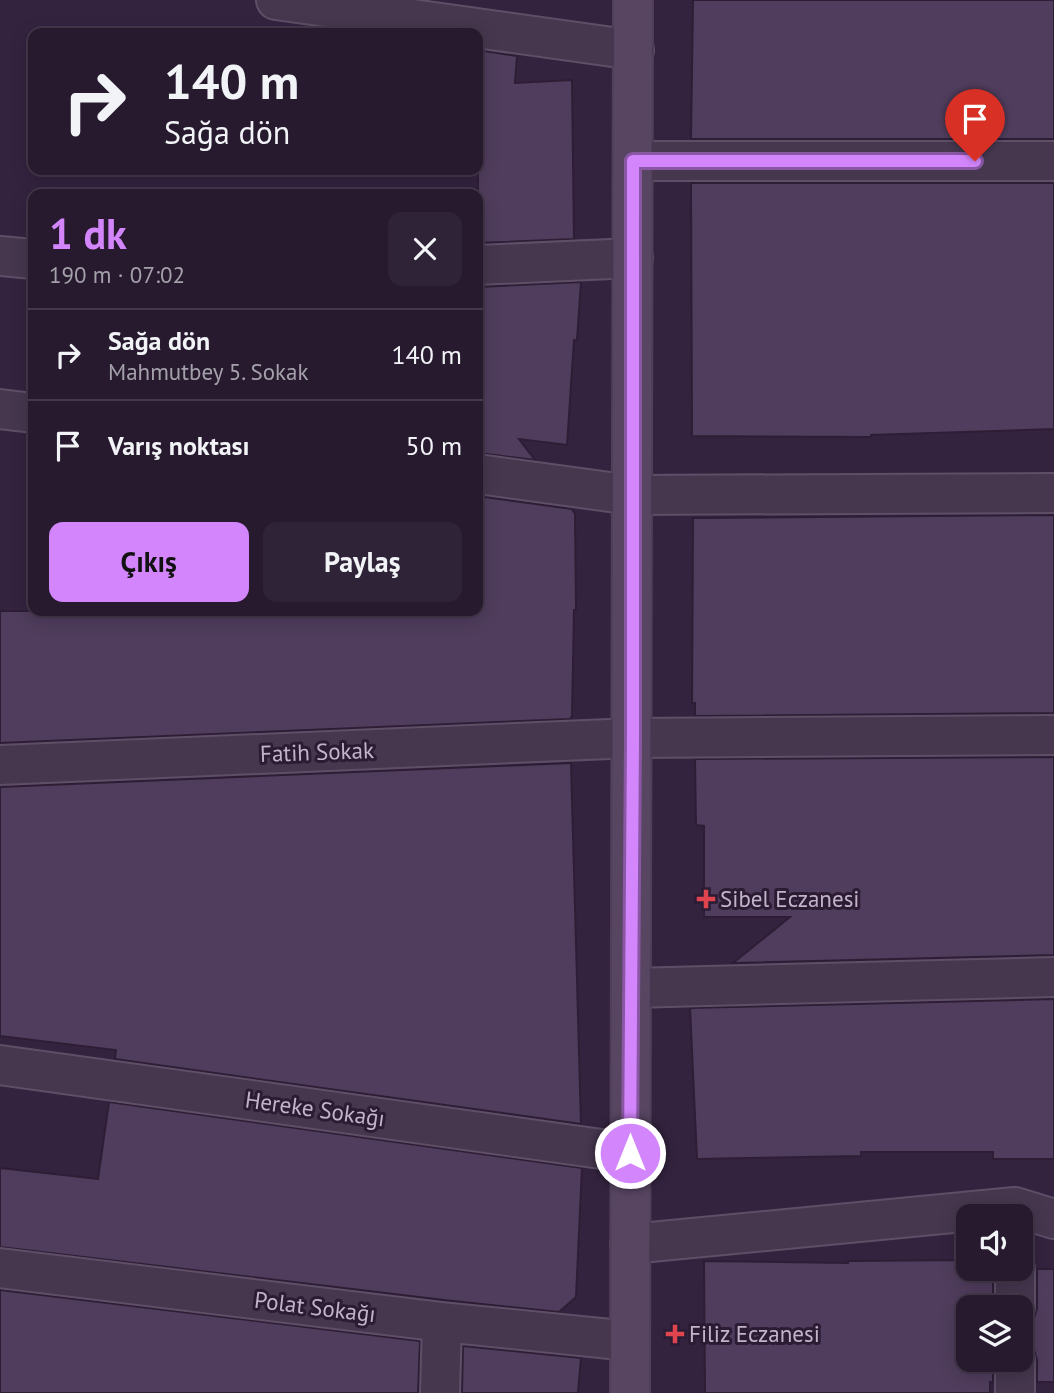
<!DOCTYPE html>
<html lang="tr">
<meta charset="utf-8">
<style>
:root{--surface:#271a2f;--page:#2f2337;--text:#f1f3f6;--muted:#a4a1aa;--line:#43384b;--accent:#d386fc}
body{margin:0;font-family:"PT Sans",sans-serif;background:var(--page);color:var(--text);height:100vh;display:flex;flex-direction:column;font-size:26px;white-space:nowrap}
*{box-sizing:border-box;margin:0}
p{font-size:23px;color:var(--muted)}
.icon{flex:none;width:38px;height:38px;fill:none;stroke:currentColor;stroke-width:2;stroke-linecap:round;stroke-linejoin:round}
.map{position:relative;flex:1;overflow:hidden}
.panel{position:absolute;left:28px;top:189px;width:455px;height:427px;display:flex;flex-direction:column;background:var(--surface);border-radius:14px;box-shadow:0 4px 18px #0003,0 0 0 2px var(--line)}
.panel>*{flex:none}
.guide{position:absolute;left:28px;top:28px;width:455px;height:147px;border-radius:14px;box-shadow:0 4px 18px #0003,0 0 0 2px var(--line);background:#271a2f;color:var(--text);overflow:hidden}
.fabs{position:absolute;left:956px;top:1204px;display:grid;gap:14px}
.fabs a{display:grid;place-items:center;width:77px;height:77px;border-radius:14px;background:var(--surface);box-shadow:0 4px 18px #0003,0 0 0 2px var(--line);font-size:35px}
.pin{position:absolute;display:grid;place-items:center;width:60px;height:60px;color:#fff;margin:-72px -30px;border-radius:50% 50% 50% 0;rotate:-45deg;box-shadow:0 0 7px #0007}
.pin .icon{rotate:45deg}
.me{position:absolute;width:77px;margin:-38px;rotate:0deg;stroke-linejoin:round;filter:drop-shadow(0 0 5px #0008)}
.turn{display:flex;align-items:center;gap:24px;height:147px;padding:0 21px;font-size:32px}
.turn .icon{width:91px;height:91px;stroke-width:2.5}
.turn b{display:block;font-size:49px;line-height:60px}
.round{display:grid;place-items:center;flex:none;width:74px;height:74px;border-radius:14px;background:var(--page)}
.head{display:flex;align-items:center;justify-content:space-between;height:119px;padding:0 21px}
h1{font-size:42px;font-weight:800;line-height:52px;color:var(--accent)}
.button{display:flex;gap:14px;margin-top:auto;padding:14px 21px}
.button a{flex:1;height:80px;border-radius:14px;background:var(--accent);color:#111;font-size:28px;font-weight:800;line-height:80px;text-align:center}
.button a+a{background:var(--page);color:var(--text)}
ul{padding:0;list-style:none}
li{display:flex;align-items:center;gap:21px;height:91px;padding:0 21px;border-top:2px solid var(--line)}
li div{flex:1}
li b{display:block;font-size:26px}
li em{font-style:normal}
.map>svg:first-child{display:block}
.building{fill:#503d5d;stroke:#2d1e36;stroke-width:2}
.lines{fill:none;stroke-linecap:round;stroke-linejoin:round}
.street-casing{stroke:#5e4f67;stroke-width:42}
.secondary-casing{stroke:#4f4058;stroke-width:42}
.street{stroke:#46374f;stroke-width:38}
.secondary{stroke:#584562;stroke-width:38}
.route-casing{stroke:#8957a4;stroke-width:18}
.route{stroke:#d386fc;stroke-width:12}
.health-dot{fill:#e0444e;stroke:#2b1c34;stroke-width:2.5}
.labels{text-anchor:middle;stroke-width:6;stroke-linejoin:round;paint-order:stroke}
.street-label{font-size:23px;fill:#c2b3ca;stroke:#2b1c34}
.poi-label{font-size:23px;fill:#c2b3ca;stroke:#2b1c34;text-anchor:start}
</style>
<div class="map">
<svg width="1054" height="1393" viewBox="0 0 1054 1393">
<rect width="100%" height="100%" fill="#34233f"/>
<path class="building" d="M 693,0 L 1054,0 L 1054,139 L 691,139 Z
M 478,50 L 517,56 L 515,83 L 572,80 L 574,239 L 478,243 Z
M 691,183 L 1054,183 L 1054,429 L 871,435 L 871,437 L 692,436 Z
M 581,282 L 577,340 L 574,340 L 567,445 L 519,439 L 535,460 L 478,453 L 478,287 Z
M 478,496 L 572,509 L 575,514 L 576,610 L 574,610 L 572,716 L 570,719 L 0,743 L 0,611 L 478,611 Z
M 1054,515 L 1054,713 L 695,716 L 695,703 L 692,703 L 693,518 Z
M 1054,757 L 1054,955 L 733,963 L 790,917 L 704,917 L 704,826 L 696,825 L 695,759 Z
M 571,763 L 581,1124 L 115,1059 L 116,1050 L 0,1036 L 0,787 Z
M 1054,999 L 1054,1159 L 993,1159 L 993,1152 L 861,1152 L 861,1156 L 697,1159 L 690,1008 Z
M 109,1102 L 582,1168 L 576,1297 L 559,1312 L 444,1300 L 0,1247 L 0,1168 L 98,1179 Z
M 968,1260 L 968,1269 L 993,1269 L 993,1307 L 968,1307 L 968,1360 L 993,1360 L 993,1382 L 990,1382 L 990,1393 L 705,1393 L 704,1261 L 848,1263 L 848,1261 Z
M 1037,1269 L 1054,1269 L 1054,1382 L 1037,1382 L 1037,1360 L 1034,1350 L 1026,1341 L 1020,1339 L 1020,1328 L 1026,1326 L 1034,1318 L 1037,1308 Z
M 0,1290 L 420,1341 L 418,1393 L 0,1393 Z
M 463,1346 L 581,1358 L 578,1393 L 462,1393 Z"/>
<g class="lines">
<defs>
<path id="street" d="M 276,0 L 634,50
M 633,161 L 1054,161
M 0,256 L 33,259
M 478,265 L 633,258
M 0,409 L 33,413
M 478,474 L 632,495 L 1054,493
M 0,765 L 633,738 L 1054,735
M 631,988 L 1054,977
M 0,1065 L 630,1153
M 630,1244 L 1015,1207 L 1054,1219
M 0,1268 L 442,1322 L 630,1341
M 1015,1269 L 1015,1307
M 1015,1360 L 1015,1393
M 440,1393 L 442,1322"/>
<path id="secondary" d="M 630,1393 L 633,0"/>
</defs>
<use href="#street" class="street-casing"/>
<use href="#secondary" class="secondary-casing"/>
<use href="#street" class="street"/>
<use href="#secondary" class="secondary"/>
</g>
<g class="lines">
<defs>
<path id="route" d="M 630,1153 L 633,738 L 633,161 L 975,161"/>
</defs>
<use href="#route" class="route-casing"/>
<use href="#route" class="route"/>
</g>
<g class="health-dot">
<path d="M702.5 888.5h7v7h7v7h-7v7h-7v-7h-7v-7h7z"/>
<path d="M671.5 1323.5h7v7h7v7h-7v7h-7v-7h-7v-7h7z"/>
</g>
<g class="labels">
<g class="street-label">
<text transform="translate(317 752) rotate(-2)" y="8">Fatih Sokak</text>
<text transform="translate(315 1109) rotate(8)" y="8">Hereke Sokağı</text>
<text transform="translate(315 1307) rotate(7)" y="8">Polat Sokağı</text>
</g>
<g class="poi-label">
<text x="720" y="907">Sibel Eczanesi</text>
<text x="689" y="1342">Filiz Eczanesi</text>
</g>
</g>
</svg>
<div class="fabs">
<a><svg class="icon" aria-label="sound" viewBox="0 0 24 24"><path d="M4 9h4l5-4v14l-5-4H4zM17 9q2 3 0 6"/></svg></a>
<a><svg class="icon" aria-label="layers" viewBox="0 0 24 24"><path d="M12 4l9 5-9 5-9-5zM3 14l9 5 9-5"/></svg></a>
</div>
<div class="pin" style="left:975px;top:161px;background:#d93025"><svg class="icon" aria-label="arrive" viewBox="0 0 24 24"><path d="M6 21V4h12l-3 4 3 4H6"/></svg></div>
<svg class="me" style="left:630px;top:1153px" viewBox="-20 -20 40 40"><circle r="17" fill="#d386fc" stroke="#fff" stroke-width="3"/><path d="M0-11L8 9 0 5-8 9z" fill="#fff"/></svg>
<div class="guide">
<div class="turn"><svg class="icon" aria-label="right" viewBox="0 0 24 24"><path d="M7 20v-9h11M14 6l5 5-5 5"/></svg><div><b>140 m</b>Sağa dön</div></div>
</div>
<section class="panel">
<div class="head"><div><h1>1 dk</h1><p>190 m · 07:02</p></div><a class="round"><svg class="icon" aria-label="close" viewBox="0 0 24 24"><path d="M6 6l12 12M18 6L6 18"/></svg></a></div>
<ul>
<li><svg class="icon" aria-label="right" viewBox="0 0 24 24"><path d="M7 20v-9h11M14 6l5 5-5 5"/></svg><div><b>Sağa dön</b><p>Mahmutbey 5. Sokak</p></div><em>140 m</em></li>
<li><svg class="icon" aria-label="arrive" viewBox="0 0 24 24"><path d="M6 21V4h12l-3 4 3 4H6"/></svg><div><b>Varış noktası</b></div><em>50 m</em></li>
</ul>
<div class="button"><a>Çıkış</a><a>Paylaş</a></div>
</section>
</div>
